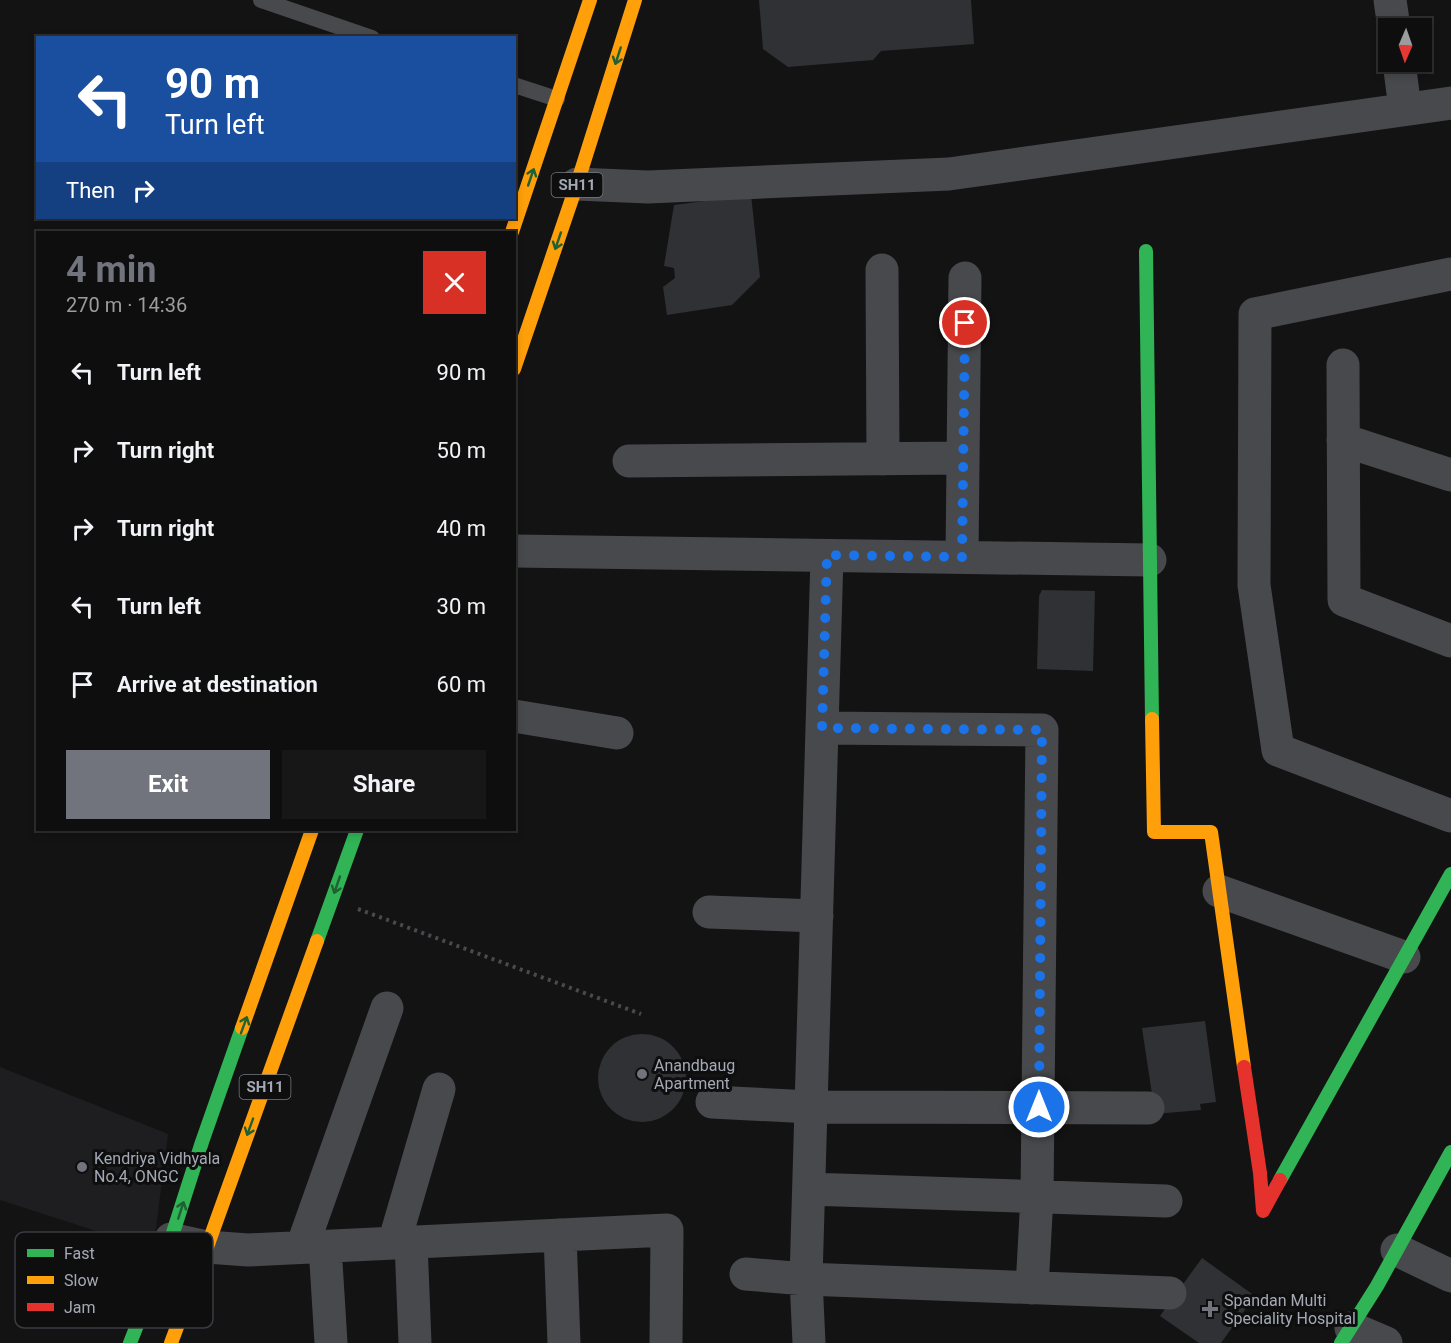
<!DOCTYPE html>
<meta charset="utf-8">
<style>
:root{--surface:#0e0e0f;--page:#171718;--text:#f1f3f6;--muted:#9b9c9e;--line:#2e2e2f;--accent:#71747d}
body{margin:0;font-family:Roboto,sans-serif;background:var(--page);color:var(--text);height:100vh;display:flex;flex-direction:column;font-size:22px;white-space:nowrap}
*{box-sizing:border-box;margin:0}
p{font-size:20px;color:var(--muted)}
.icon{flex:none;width:33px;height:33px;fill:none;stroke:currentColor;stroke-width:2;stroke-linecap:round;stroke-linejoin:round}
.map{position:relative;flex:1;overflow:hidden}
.drawer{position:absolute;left:36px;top:231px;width:480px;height:600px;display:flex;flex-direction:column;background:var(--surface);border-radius:0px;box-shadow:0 3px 9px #0003,0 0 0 2px var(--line)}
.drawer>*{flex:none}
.banner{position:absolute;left:36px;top:36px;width:480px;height:183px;border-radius:0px;box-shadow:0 3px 9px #0003,0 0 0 2px var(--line);background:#1a4fa0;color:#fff;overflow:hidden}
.needle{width:39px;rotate:182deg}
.tools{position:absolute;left:1378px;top:18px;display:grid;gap:12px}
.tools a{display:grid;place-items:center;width:54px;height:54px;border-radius:0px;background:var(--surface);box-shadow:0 3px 9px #0003,0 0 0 2px var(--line);font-size:30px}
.pin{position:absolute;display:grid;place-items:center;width:51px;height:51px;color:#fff;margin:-26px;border:3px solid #fff;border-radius:50%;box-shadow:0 2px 6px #0007}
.me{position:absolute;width:66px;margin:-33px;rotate:0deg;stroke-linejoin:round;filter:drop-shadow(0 0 4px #0008)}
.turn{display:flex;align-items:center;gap:21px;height:126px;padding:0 30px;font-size:27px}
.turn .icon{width:78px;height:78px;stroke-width:2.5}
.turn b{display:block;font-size:42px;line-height:51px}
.then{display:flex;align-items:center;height:57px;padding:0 30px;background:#0003;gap:12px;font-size:22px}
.round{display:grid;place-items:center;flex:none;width:63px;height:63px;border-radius:0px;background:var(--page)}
.summary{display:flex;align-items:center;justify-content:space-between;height:102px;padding:0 30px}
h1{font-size:36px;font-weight:700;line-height:45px;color:var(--accent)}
.cta{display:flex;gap:12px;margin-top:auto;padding:12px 30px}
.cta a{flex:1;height:69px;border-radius:0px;background:var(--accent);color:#fff;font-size:24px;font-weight:700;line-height:69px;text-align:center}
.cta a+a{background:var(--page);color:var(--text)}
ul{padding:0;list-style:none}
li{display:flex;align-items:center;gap:18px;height:78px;padding:0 30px}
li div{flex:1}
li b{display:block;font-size:22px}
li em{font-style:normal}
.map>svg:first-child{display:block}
.built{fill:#1e1e20}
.building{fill:#303134}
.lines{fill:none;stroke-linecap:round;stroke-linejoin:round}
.path{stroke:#494a4e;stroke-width:4;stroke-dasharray:3 4.5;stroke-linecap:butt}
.lane{stroke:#47494c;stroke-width:16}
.street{stroke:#47494c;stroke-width:33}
.fast{stroke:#30b455;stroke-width:14}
.slow{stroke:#ff9f0a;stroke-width:14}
.jam{stroke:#e5322d;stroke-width:14}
.oneway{stroke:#1f6132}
.route{stroke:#1a73e8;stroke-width:10;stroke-dasharray:0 18}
.poi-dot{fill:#71747d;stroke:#0e0e0f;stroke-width:2}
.labels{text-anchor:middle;stroke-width:6;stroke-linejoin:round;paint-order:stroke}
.shield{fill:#0e0e0f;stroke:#777a83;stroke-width:1.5}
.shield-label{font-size:15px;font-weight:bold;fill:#a4a9b5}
.poi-label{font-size:16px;fill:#a4a9b5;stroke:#0e0e0f;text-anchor:start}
.key{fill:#0e0e0f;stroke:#3b3c41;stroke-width:1.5}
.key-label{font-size:16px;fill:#a4a9b5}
</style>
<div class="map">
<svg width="1451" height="1343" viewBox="0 0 1451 1343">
<rect width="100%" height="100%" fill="#131314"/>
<path class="built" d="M 0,1067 L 168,1134 L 156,1228 L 152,1249 L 0,1200 Z"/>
<path class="building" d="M 759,0 L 971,0 L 974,44 L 881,51 L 873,60 L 788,67 L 763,49 Z
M 751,195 L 760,277 L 732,305 L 667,315 L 663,287 L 675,278 L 674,268 L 664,266 L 674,205 Z
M 1042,590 L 1095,591 L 1093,671 L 1037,669 L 1039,596 Z
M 1205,1021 L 1216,1102 L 1200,1104 L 1201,1110 L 1155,1114 L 1142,1028 Z
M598 1078a44 44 0 1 1 88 0a44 44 0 1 1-88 0Z
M 1202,1258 L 1255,1296 L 1221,1343 L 1199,1343 L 1160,1316 Z"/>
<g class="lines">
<path class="path" d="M 358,909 L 641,1014"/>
<path class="lane" d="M 261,0 L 372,38
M 514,85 L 557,99"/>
<path class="street" d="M 1390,0 L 1394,28
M 1399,62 L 1405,109
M 577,184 L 648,187 L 949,174 L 1451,103
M 882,270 L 883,459
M 1451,274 L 1255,314 L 1254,585 L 1278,750 L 1451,816
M 1343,365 L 1344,600 L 1451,641
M 1343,440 L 1451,475
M 629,461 L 963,458
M 514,551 L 1150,560
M 962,557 L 965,278
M 514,716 L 617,733
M 822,728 L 1042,730 L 1037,1196 L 1032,1288
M 1219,891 L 1404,957
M 709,912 L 817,916
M 712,1102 L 811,1107 L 1148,1108
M 809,1189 L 1166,1201
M 560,1235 L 564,1343
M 171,1239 L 207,1247 L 248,1250 L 667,1230 L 666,1343
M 411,1242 L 415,1343
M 394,1243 L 439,1089
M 325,1246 L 331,1343
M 302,1247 L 387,1008
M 1397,1250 L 1451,1276
M 746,1274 L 806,1279 L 1170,1293
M 1351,1328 L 1386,1343
M 809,1343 L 806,1279 L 827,556"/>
<path class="fast" d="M 1146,251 L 1152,719
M 317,941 L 357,830
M 1280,1180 L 1451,874
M 130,1343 L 171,1239 L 202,1142 L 242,1028
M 1341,1343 L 1377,1286 L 1451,1152"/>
<path class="slow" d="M 512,232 L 590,0
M 514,369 L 577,184 L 635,0
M 1152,719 L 1154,832 L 1211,832 L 1244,1067
M 242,1028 L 312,830
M 171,1343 L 207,1247 L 317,941"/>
<path class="jam" d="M 1244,1067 L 1260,1173 L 1263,1211 L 1280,1180"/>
</g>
<defs><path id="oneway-shaft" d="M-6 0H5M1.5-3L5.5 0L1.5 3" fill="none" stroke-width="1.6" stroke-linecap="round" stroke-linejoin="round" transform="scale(1.5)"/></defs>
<g class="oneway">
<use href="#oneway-shaft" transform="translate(618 56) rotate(108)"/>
<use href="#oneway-shaft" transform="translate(531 177) rotate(-71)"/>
<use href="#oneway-shaft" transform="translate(558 241) rotate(109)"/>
<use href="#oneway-shaft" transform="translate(337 885) rotate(109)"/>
<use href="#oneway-shaft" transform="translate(244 1025) rotate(-70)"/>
<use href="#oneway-shaft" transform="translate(250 1127) rotate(110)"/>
<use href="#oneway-shaft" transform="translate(181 1210) rotate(-72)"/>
</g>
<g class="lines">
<path class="route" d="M 965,323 L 962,557 L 827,555 L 822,728 L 1042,730 L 1039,1107"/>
</g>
<g class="poi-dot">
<circle cx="642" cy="1074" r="6"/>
<circle cx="82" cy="1167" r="6"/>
<path d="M1207 1300h6v6h6v6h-6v6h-6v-6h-6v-6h6z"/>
</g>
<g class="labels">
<g class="shield">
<rect x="551.5" y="173" width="51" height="24" rx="4.5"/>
<rect x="239.5" y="1075" width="51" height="24" rx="4.5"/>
</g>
<g class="shield-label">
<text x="577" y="190">SH11</text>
<text x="265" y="1092">SH11</text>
</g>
<g class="poi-label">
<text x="654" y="1071">Anandbaug<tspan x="654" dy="18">Apartment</tspan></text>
<text x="94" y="1164">Kendriya Vidhyala<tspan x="94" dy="18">No.4, ONGC</tspan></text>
<text x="1224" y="1306">Spandan Multi<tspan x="1224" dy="18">Speciality Hospital</tspan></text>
</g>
</g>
<rect x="15" y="1232" width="198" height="96" rx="9" class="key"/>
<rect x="27" y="1249" width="27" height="8" fill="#30b455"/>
<rect x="27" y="1276" width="27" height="8" fill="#ff9f0a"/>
<rect x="27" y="1303" width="27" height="8" fill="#e5322d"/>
<g class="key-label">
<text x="64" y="1259">Fast</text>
<text x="64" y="1286">Slow</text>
<text x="64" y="1313">Jam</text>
</g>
</svg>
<div class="tools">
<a><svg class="needle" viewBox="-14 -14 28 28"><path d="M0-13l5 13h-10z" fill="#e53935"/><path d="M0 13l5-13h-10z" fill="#9b9c9e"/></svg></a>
</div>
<div class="pin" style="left:965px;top:323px;background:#d93025"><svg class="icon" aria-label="arrive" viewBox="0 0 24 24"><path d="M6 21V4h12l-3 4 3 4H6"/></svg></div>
<svg class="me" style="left:1039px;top:1107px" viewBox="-20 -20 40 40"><circle r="17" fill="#1a73e8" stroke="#fff" stroke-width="3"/><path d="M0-11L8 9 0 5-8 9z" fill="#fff"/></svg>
<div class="banner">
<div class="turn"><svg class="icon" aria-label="left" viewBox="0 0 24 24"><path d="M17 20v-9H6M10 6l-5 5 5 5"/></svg><div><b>90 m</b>Turn left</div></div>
<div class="then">Then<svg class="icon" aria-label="right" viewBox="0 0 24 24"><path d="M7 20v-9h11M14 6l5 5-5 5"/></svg></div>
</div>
<section class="drawer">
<div class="summary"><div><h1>4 min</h1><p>270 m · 14:36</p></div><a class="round" style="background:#d93025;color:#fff"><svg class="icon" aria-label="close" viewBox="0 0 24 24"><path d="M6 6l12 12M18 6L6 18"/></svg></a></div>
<ul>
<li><svg class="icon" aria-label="left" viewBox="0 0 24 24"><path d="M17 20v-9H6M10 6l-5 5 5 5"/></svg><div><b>Turn left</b></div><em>90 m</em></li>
<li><svg class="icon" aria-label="right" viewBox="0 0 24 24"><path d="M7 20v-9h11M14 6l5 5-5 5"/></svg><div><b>Turn right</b></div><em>50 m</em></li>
<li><svg class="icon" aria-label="right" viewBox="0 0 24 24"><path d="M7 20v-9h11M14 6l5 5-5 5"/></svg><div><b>Turn right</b></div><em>40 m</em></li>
<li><svg class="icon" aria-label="left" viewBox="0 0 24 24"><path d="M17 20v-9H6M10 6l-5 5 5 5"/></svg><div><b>Turn left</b></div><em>30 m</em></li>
<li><svg class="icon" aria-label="arrive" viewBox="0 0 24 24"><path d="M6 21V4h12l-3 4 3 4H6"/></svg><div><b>Arrive at destination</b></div><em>60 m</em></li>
</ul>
<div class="cta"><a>Exit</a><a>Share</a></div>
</section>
</div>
